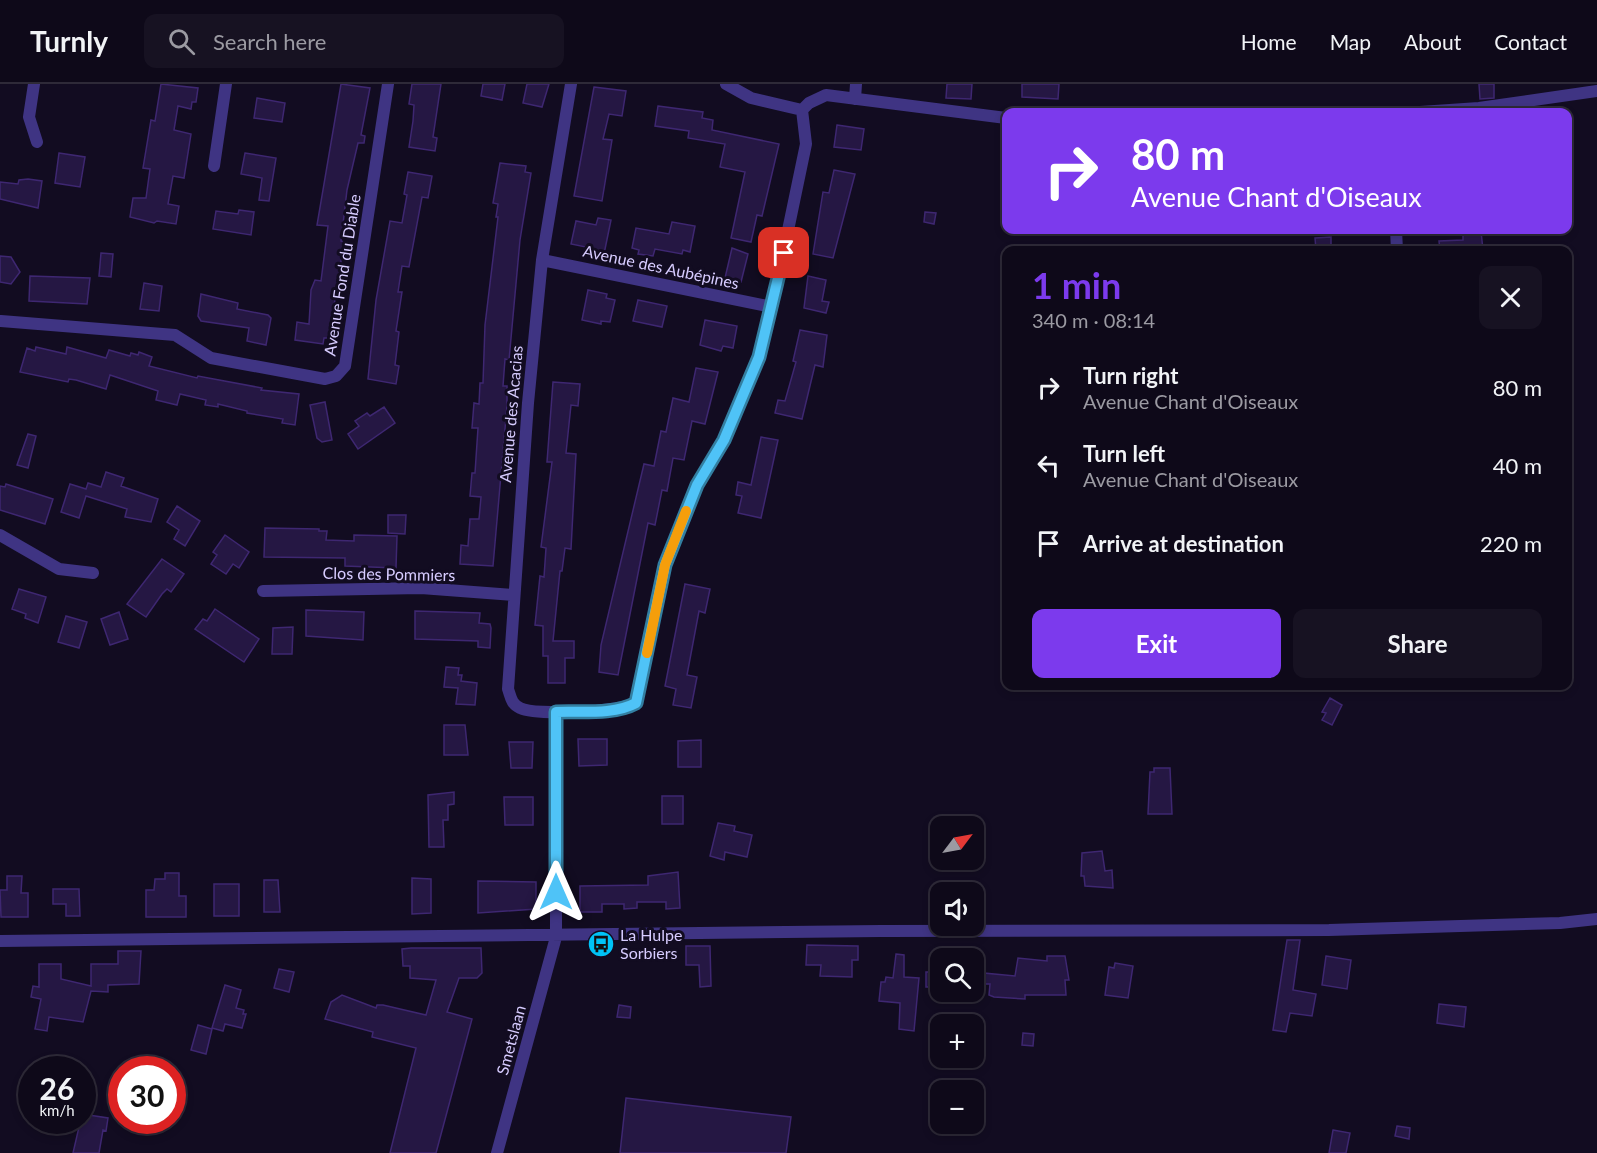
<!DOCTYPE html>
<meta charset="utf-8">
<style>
:root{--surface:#0e0919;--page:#171222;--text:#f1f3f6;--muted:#9b9aa2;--line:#2e2a38;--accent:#7c3aed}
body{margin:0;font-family:Lato,sans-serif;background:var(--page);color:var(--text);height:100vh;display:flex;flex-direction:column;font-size:22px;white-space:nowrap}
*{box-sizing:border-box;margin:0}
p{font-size:20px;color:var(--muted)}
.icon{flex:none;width:33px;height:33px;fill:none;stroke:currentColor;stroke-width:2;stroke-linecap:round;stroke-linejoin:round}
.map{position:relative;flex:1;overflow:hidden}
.details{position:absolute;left:1002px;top:162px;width:570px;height:444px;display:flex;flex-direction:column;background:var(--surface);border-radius:12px;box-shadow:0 3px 9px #0003,0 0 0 2px var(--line)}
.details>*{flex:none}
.banner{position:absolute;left:1002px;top:24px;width:570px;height:126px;border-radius:12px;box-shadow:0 3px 9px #0003,0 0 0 2px var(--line);background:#7c3aed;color:#fff;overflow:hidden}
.needle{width:39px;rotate:58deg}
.tools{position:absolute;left:930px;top:732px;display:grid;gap:12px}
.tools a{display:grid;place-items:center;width:54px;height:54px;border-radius:12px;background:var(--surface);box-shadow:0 3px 9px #0003,0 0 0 2px var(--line);font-size:30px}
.speed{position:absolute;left:18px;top:972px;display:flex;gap:12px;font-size:30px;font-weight:700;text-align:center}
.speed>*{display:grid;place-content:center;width:78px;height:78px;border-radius:50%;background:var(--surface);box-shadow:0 3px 9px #0003,0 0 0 2px var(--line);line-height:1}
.speed small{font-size:15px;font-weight:400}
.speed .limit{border:9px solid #d22;background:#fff;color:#111}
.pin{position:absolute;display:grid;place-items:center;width:51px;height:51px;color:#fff;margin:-26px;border-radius:12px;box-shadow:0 3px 9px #0006}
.me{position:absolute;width:66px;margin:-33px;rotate:0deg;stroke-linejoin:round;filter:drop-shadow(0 0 4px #0008)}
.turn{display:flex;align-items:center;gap:21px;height:126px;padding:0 30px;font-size:27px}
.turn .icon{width:78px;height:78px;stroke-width:2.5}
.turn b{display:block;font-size:42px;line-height:51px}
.round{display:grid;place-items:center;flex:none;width:63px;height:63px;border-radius:12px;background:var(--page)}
.headline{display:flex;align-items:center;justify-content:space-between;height:102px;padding:0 30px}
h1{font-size:36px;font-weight:700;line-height:45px;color:var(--accent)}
.button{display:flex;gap:12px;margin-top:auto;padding:12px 30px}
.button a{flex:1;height:69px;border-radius:12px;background:var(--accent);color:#fff;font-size:24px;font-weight:700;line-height:69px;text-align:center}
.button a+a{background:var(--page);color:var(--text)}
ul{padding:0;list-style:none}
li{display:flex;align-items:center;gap:18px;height:78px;padding:0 30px}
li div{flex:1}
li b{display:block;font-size:22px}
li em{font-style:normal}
header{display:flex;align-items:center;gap:36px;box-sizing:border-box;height:84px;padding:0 30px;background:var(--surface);border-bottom:2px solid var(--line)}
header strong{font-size:28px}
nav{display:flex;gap:33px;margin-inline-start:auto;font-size:21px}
.search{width:420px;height:54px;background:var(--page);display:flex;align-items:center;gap:15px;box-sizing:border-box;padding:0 21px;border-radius:12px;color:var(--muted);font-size:22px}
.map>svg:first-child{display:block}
.building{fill:#251743;stroke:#3e2771;stroke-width:1.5}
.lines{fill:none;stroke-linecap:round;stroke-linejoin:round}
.street{stroke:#3f3483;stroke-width:12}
.route-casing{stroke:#337fa1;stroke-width:15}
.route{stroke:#4fc3f7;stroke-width:10}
.slow{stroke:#f59e0b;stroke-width:10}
.labels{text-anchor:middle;stroke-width:6;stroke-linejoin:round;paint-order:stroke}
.street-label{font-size:16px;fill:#d7ccff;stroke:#120c21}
.poi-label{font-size:16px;fill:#d7ccff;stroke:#120c21;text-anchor:start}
</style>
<header>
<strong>Turnly</strong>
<div class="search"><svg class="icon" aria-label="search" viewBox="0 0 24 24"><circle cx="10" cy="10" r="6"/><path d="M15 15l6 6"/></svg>Search here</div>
<nav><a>Home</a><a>Map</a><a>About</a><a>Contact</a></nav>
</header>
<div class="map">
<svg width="1597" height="1069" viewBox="0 0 1597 1069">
<rect width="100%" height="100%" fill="#120c21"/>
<path class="building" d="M 161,0 L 198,4 L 196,18 L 192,18 L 191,25 L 178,22 L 174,46 L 191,50 L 184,94 L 173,92 L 168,120 L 179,122 L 176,140 L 157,137 L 154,139 L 130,133 L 133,114 L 146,114 L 150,85 L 143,84 L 151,36 L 155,37 Z
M 341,0 L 370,4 L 361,51 L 365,52 L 364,59 L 358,59 L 347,106 L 341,157 L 344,158 L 329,254 L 324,254 L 323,260 L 295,256 L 297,238 L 309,240 L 311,206 L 315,196 L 321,197 L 328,142 L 317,141 Z
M 412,0 L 441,0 L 433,53 L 437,54 L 435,67 L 409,63 L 413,37 L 414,21 L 409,20 Z
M 483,0 L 505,0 L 502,16 L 481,12 Z
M 527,0 L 549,0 L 542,23 L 523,19 Z
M 947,0 L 972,0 L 971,15 L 946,14 Z
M 1022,0 L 1059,0 L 1058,15 L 1022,13 Z
M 1479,0 L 1494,0 L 1494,14 L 1480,15 Z
M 594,3 L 626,7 L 622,32 L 609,30 L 603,55 L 612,56 L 602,117 L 574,112 Z
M 257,14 L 285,19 L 282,38 L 254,34 Z
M 658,22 L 703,28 L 702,34 L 713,36 L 712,46 L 779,60 L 762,132 L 757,131 L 751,158 L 731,154 L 745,88 L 720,83 L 725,60 L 688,54 L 689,47 L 655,42 Z
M 837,41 L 864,45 L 861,66 L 834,63 Z
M 59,69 L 85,73 L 80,103 L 55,99 Z
M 245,69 L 276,74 L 269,117 L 259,116 L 262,94 L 241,90 Z
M 500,79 L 526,82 L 525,88 L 531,89 L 520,156 L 509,276 L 505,275 L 503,302 L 507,302 L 507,322 L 493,482 L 460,480 L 461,461 L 468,462 L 470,435 L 479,435 L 481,413 L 470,412 L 472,389 L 475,389 L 478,344 L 472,344 L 474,319 L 479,320 L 480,299 L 483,299 L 485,241 L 498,133 L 496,133 L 498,120 L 493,119 Z
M 834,86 L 855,90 L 833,174 L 813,170 L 823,108 L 829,109 Z
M 408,88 L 432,92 L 428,114 L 422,113 L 409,183 L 402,182 L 398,208 L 402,208 L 396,247 L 399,248 L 395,281 L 399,282 L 396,300 L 368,295 L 376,216 L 390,137 L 402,139 L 407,111 L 404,110 Z
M 28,95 L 42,97 L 38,124 L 0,115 L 0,98 L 18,100 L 19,96 Z
M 239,126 L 254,128 L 251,151 L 213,145 L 216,127 L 238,130 Z
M 925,128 L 936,129 L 934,140 L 924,138 Z
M 598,134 L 611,136 L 604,170 L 591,167 L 591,164 L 571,160 L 576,137 L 596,141 Z
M 672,138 L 695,142 L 690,168 L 683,166 L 682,170 L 655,165 L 653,172 L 638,170 L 639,166 L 632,164 L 636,144 L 669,150 Z
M 1481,147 L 1483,166 L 1440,166 L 1439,157 L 1463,156 L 1463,149 Z
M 1331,153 L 1331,166 L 1316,166 L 1315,154 Z
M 732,164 L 748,170 L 741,198 L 725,194 Z
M 101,169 L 113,170 L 111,193 L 99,192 Z
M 0,172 L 11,173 L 20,188 L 11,200 L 0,198 Z
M 30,192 L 90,194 L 87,220 L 29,217 Z
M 808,192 L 826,196 L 822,217 L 829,218 L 826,229 L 804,224 Z
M 144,199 L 162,202 L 159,227 L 140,225 Z
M 588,206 L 607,210 L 606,214 L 615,216 L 610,238 L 601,237 L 601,240 L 582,236 Z
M 201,210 L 238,219 L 237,225 L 268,231 L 271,234 L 266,261 L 247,257 L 249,244 L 201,237 L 198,232 Z
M 638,216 L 667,222 L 662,243 L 633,237 Z
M 705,236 L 737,242 L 733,264 L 723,262 L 721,267 L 700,261 Z
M 800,246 L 827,251 L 823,283 L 815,281 L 802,335 L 775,329 L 778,316 L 785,317 L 796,278 L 793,277 Z
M 36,263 L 66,270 L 67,263 L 106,274 L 109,266 L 130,272 L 131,269 L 138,271 L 139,268 L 152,273 L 149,282 L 197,294 L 198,292 L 262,304 L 261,306 L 299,310 L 295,341 L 282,339 L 283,335 L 247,329 L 247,327 L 218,320 L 218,323 L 205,321 L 206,316 L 180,310 L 177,321 L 156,316 L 158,307 L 110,291 L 106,305 L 76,296 L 69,295 L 68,298 L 20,288 L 27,264 L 35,267 Z
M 696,284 L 718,288 L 705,340 L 692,337 L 684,376 L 673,374 L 667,407 L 662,406 L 655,441 L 648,439 L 618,591 L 599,588 L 601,561 L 644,380 L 654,382 L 661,347 L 666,348 L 673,314 L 689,318 Z
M 553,298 L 580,300 L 578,322 L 571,321 L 566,369 L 576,370 L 571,465 L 565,464 L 562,487 L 560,487 L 553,557 L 574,557 L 574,574 L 565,574 L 565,599 L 548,599 L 548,572 L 543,572 L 543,542 L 535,541 L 540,492 L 544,493 L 546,464 L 541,463 L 552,378 L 547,378 Z
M 325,318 L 332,356 L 322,358 L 317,354 L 310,321 Z
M 384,323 L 395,339 L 358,365 L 348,350 L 359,342 L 355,337 L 367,329 L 370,332 Z
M 28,350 L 36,352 L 28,384 L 17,381 Z
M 761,353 L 778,356 L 761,434 L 738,429 L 742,412 L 736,411 L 738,398 L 751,401 Z
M 106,388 L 124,394 L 121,402 L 158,415 L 151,438 L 125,433 L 127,425 L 86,412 L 79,434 L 61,428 L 70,400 L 86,405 L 88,399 L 101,403 Z
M 6,400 L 53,415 L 45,440 L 0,426 L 0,402 L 5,403 Z
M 177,422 L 200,437 L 185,462 L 174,455 L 179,446 L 167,438 Z
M 388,431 L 406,431 L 405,450 L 388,449 Z
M 265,444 L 319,445 L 319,447 L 327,447 L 326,456 L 354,457 L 354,451 L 397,452 L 396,484 L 345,482 L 345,474 L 264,473 Z
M 225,451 L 249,468 L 239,484 L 233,480 L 226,490 L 211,480 L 217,471 L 213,468 Z
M 162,475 L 184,490 L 171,508 L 167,505 L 162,510 L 146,533 L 127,520 Z
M 685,500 L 710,505 L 705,529 L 699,527 L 687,591 L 697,593 L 691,624 L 673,621 L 676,605 L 665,602 Z
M 19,505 L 46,513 L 38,539 L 25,534 L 26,530 L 12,525 Z
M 215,525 L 259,555 L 244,578 L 195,545 L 203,535 L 207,537 Z
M 306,526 L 364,528 L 363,556 L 306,552 Z
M 415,527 L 480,529 L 479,539 L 490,540 L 491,544 L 490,564 L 478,563 L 478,557 L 415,555 Z
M 119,528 L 128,555 L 110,561 L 101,535 Z
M 66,532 L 87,538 L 79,564 L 58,558 Z
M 293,543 L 292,570 L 272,570 L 273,544 Z
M 446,583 L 459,584 L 458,591 L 462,591 L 461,597 L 477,599 L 475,621 L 456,620 L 458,604 L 444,603 Z
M 1330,614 L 1342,621 L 1332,641 L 1322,636 L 1326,629 L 1322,628 Z
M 444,641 L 465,641 L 468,671 L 444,671 Z
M 578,655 L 607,655 L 607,681 L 579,682 Z
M 701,656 L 701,683 L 678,683 L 678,657 Z
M 509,658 L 533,658 L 532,684 L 511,684 Z
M 1154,684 L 1170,684 L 1172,730 L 1148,730 L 1150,688 L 1154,688 Z
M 454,708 L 454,720 L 448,721 L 448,736 L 443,736 L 444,763 L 429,763 L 428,711 Z
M 662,712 L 683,712 L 683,740 L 662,740 Z
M 504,713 L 533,713 L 533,741 L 505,741 Z
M 718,739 L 735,742 L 734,747 L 752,751 L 747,773 L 725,768 L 724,776 L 710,772 Z
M 1102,767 L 1105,787 L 1112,786 L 1113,804 L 1085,802 L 1084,792 L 1081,792 L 1082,769 Z
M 678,788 L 680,824 L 666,825 L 666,818 L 637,818 L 637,824 L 624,825 L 624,820 L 602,820 L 602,828 L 580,828 L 580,802 L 648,801 L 648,792 Z
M 165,789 L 179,789 L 179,812 L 186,812 L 186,833 L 146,833 L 146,806 L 154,806 L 155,795 L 165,795 Z
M 7,792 L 22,792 L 21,809 L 28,809 L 28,833 L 1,833 L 0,806 L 7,806 Z
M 412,794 L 431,795 L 431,829 L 412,830 Z
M 264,796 L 278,796 L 280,828 L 264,828 Z
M 478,797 L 536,798 L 536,825 L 478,829 Z
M 214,800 L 239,800 L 239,832 L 214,832 Z
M 53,805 L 79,805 L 80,832 L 66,832 L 66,820 L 53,820 Z
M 1287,856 L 1300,856 L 1293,906 L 1316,910 L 1312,932 L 1290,929 L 1286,948 L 1273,946 Z
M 807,861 L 858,862 L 858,876 L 852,876 L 852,893 L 820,892 L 821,881 L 806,881 Z
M 686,862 L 710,862 L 711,902 L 700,903 L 699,881 L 686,881 Z
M 411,864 L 481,864 L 482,889 L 477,894 L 459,894 L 447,928 L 472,935 L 436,1069 L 390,1069 L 416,964 L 372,953 L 373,948 L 325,935 L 331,918 L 342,911 L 376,924 L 377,921 L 383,921 L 426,931 L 436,896 L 410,894 L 410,882 L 403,882 L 402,865 Z
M 118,867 L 141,867 L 139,900 L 108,901 L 108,908 L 91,907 L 83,938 L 49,933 L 47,947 L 35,945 L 41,915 L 31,913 L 33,902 L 39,903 L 39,880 L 61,880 L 61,895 L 91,902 L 91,880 L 118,880 Z
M 896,870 L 904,871 L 904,893 L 919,894 L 914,947 L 899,945 L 900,919 L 879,917 L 881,898 L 885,898 L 886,893 L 893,894 Z
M 1047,872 L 1065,872 L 1069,896 L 1065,896 L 1066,911 L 1025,911 L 1025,915 L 994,913 L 989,911 L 990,900 L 983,900 L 982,914 L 974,914 L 974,880 L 985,881 L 984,889 L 1015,892 L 1018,874 L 1047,877 Z
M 1326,872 L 1351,876 L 1347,905 L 1322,901 Z
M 1115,879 L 1133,882 L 1128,914 L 1105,911 L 1109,883 L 1114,884 Z
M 279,885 L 294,888 L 289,908 L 274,904 Z
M 926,888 L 940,888 L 940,903 L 926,903 Z
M 225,901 L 241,906 L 236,924 L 244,926 L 243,930 L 246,930 L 242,944 L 225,940 L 223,947 L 212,944 Z
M 1439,920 L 1466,923 L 1464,943 L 1437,939 Z
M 619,921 L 631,923 L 630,934 L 617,933 Z
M 198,941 L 212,945 L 206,970 L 191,966 Z
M 1023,949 L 1034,950 L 1033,962 L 1022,961 Z
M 626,1014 L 791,1033 L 786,1069 L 620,1069 Z
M 82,1030 L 108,1034 L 106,1047 L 103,1046 L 99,1069 L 73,1069 Z
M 1397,1042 L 1410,1044 L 1409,1055 L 1395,1052 Z
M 1333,1046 L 1350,1049 L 1346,1069 L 1329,1069 Z"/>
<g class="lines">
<path class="street" d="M 34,0 L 29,33 L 37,58
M 571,0 L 542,176 L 528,319 L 508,605 C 511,613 511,620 520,624 C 536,632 620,628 636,619 L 665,481 L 697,401 L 724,356 L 759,273 L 772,223 L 806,60 L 802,26
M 726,0 L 751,14 L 802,26
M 855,15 L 856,0
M 802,26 L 809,19 L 826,11 L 1006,34
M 1420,28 L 1479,24 L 1597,7
M 214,82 L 226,0
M 1396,146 L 1397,166
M 542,176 L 772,223
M 1,237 L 175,251 L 211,274 L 325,295 L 336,292 L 345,282 L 388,0
M 0,451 L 59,485 L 93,489
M 263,507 L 421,504 L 514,511
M 0,857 L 881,847 L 1329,846 L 1560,839 L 1597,835
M 497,1069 L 556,853 L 556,628"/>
</g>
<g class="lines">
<defs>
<path id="route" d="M 556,808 L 556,628 C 581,627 614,631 636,619 L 665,481 L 697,401 L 724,356 L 759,273 L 784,169"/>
</defs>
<use href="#route" class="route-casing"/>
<use href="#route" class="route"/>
<path class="slow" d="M 647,569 L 665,481 L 686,427"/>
</g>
<defs>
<symbol id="bus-disc" viewBox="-11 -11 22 22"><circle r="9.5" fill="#00c3f7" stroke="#120c21"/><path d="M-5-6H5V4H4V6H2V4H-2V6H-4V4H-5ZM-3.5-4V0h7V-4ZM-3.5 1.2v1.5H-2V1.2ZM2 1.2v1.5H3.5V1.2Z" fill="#111"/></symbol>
</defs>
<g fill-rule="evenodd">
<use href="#bus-disc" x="586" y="845" width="30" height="30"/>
</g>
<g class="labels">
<g class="street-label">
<text transform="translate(661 183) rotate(12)" y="6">Avenue des Aubépines</text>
<text transform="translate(342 191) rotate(-81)" y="6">Avenue Fond du Diable</text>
<text transform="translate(511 330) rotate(-85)" y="6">Avenue des Acacias</text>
<text transform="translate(389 490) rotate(1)" y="6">Clos des Pommiers</text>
<text transform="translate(511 956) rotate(-75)" y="6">Smetslaan</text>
</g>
<g class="poi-label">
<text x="620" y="857">La Hulpe<tspan x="620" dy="18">Sorbiers</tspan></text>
</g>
</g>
</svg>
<div class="tools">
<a><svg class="needle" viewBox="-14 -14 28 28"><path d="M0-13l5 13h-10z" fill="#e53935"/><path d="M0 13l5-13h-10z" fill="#9b9aa2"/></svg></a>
<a><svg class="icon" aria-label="sound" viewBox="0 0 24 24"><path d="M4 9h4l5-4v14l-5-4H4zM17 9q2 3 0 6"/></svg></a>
<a><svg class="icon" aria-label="search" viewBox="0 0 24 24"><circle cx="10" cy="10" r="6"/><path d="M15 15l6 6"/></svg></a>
<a>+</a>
<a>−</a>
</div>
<div class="speed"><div>26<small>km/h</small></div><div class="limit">30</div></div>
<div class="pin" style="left:784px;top:169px;background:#d93025"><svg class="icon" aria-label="arrive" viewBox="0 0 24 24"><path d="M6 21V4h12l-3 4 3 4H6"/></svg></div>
<svg class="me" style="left:556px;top:808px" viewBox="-20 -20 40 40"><path d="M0-17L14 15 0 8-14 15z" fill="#4fc3f7" stroke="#fff" stroke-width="4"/></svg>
<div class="banner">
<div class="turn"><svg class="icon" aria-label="right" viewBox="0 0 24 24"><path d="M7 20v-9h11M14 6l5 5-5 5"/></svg><div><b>80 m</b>Avenue Chant d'Oiseaux</div></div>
</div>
<section class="details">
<div class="headline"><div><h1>1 min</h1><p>340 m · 08:14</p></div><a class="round"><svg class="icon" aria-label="close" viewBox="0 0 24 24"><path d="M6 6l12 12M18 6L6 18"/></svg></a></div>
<ul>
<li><svg class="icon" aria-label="right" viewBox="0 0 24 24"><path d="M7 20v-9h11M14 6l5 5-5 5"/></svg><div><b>Turn right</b><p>Avenue Chant d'Oiseaux</p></div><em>80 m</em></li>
<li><svg class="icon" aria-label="left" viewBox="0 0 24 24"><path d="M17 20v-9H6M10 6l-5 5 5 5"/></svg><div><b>Turn left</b><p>Avenue Chant d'Oiseaux</p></div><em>40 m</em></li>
<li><svg class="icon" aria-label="arrive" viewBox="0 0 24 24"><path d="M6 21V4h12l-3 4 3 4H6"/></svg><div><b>Arrive at destination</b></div><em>220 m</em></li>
</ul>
<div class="button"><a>Exit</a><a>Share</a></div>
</section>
</div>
